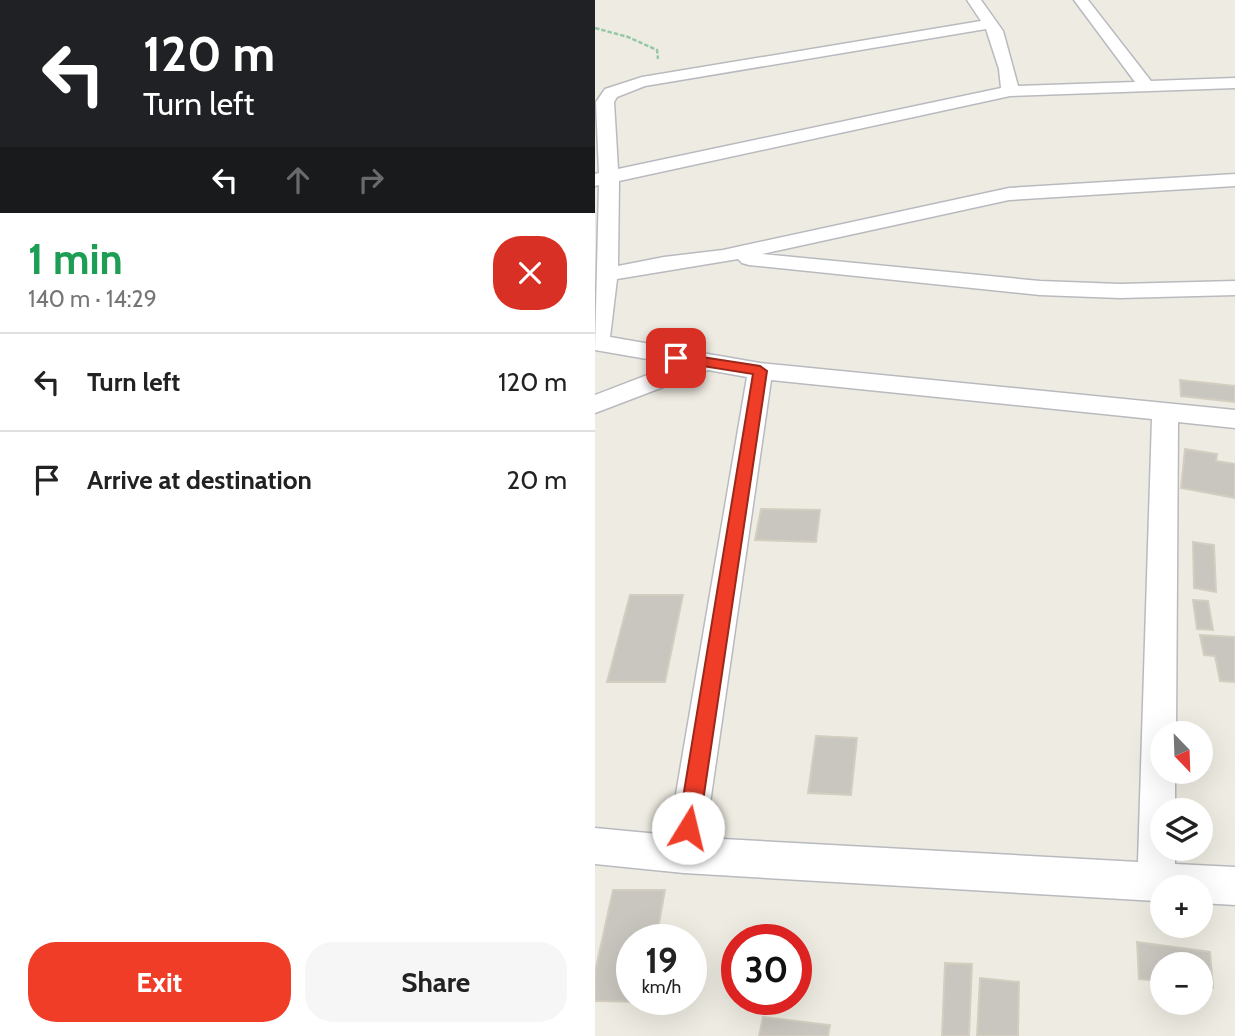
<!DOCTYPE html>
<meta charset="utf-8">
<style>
:root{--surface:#fff;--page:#f6f6f6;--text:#222;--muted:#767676;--line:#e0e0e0;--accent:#ef3d28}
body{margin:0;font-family:Cabin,sans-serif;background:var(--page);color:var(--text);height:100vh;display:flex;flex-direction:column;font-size:26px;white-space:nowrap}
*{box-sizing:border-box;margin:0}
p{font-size:23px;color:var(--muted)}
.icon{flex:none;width:38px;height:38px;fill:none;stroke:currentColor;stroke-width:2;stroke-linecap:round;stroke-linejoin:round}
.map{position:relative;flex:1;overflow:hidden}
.drawer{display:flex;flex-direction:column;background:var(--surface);width:595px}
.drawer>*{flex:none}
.hud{background:#202124;color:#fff;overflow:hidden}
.needle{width:46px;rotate:157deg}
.tools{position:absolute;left:555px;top:721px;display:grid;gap:14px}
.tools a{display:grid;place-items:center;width:63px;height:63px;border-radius:50%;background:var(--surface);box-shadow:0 7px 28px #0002;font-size:35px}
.speed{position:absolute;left:21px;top:924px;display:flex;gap:14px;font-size:35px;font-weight:700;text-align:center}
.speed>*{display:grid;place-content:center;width:91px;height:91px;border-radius:50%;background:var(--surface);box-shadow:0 7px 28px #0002;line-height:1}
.speed small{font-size:18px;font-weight:400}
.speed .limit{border:10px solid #d22;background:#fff;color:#111}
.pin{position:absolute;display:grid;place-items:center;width:60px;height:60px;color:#fff;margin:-30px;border-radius:14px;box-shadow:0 4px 10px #0006}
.me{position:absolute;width:77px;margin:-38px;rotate:9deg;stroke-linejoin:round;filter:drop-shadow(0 0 5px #0008)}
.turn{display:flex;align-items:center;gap:24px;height:147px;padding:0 28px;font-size:32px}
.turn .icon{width:91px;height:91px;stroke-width:2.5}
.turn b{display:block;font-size:49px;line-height:60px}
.lanes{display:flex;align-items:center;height:66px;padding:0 28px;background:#0003;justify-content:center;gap:35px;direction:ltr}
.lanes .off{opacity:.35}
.round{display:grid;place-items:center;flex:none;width:74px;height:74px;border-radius:28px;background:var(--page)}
.overview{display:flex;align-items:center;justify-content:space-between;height:119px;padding:0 28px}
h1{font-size:42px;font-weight:800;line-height:52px;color:#1e9e55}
.cta{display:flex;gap:14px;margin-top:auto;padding:14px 28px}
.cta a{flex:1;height:80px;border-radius:28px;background:var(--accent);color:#fff;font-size:28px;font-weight:800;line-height:80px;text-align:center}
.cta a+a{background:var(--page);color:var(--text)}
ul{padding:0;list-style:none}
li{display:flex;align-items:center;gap:21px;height:98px;padding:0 28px;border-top:2px solid var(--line)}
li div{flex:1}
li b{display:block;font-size:26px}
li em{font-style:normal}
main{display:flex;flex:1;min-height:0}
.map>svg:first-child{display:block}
.building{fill:#c9c6bf;stroke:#d3cec0;stroke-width:2}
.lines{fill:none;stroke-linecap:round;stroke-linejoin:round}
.minor-casing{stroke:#b8babf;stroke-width:3}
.path{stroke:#96c8a6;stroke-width:2.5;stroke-dasharray:4.5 2;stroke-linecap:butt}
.minor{fill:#fff;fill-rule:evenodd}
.route{fill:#ef3d28;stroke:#9b281a;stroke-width:2}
</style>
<main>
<section class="drawer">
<div class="hud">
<div class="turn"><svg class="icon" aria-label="left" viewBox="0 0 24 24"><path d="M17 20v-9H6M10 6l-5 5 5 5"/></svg><div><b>120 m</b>Turn left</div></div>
<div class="lanes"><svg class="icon" aria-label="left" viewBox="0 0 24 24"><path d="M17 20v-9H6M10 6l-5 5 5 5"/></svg><svg class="icon off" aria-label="ahead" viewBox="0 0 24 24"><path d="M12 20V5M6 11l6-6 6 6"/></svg><svg class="icon off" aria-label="right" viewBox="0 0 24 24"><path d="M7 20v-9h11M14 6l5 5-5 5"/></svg></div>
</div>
<div class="overview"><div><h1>1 min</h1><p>140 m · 14:29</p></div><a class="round" style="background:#d93025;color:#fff"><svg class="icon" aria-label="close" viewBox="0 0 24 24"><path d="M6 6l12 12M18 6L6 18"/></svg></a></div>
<ul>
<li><svg class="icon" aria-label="left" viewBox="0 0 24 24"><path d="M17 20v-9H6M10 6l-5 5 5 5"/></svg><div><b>Turn left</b></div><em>120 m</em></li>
<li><svg class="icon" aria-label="arrive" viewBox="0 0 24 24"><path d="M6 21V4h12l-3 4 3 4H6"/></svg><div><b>Arrive at destination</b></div><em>20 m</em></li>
</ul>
<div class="cta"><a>Exit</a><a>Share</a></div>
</section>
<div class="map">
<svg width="640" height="1036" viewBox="0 0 640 1036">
<rect width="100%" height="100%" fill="#eeece2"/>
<path class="building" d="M 585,380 L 640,386 L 640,402 L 586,396 Z
M 590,449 L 622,454 L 621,461 L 640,464 L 640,498 L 586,488 Z
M 166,509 L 225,510 L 221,542 L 160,540 Z
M 598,542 L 619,545 L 621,592 L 599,588 Z
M 35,595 L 88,595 L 70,682 L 12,682 Z
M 598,600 L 613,601 L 618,630 L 602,629 Z
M 605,635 L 640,637 L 640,682 L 625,681 L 620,656 L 609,655 Z
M 221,736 L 262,738 L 256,795 L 213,793 Z
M 18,890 L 70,890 L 61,940 L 37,940 L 37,999 L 49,999 L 49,1002 L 0,1001 L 0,972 Z
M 542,942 L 615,952 L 618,988 L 606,986 L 606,964 L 567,964 L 567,981 L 544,979 Z
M 350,963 L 377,964 L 374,1036 L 347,1036 Z
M 385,978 L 424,982 L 423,1036 L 382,1036 Z
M 168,1017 L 235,1025 L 233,1036 L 164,1036 Z"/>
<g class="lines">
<defs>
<path id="minor" d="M 372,0 L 386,0 L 408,31 L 423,86 L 540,82 L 479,0 L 493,0 L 556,81 L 640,78 L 640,88 L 415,96 L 24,181 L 23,266 L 69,257 L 128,250 L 414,188 L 640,174 L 640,186 L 414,200 L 167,254 L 445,281 L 525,284 L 640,281 L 640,295 L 525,298 L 445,295 L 154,265 L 147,263 L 143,259 L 22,279 L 15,337 L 165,363 L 640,410 L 640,428 L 583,422 L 581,733 L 567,733 L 567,772 L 580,772 L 580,810 L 567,810 L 567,849 L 580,849 L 580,864 L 640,867 L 640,905 L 606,903 L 606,887 L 567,887 L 567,901 L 561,901 L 89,873 L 0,864 L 0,828 L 74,835 L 152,377 L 113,370 L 0,413 L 0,395 L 81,364 L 0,350 L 4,185 L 0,186 L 0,174 L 4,173 L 1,102 L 10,89 L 47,77 L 386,21 ZM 391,29 L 404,69 L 406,88 L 23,169 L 19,102 L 22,97 L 50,86 ZM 176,380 L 557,419 L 543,862 L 110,838 Z"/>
</defs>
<use href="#minor" class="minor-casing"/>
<path class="path" d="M 0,28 L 33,37 L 62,50 L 63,59"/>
<use href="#minor" class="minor"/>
</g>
<path class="route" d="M 81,353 L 165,366 L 172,371 L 104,828 L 101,835 L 93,838 L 86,835 L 83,828 L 158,374 L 76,361 L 76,354 Z"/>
</svg>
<div class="tools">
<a><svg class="needle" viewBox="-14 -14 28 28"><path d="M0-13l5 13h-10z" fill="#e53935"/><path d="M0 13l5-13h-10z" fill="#767676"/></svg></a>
<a><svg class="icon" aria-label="layers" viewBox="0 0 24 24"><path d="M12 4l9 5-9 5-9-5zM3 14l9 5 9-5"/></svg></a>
<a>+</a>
<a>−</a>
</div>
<div class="speed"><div>19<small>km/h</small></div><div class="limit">30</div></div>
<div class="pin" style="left:81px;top:358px;background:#d93025"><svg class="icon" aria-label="arrive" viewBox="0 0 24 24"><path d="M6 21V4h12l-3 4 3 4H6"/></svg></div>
<svg class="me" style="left:93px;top:828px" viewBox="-20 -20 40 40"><circle r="19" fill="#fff"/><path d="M0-13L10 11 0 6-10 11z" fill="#ef3d28"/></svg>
</div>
</main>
